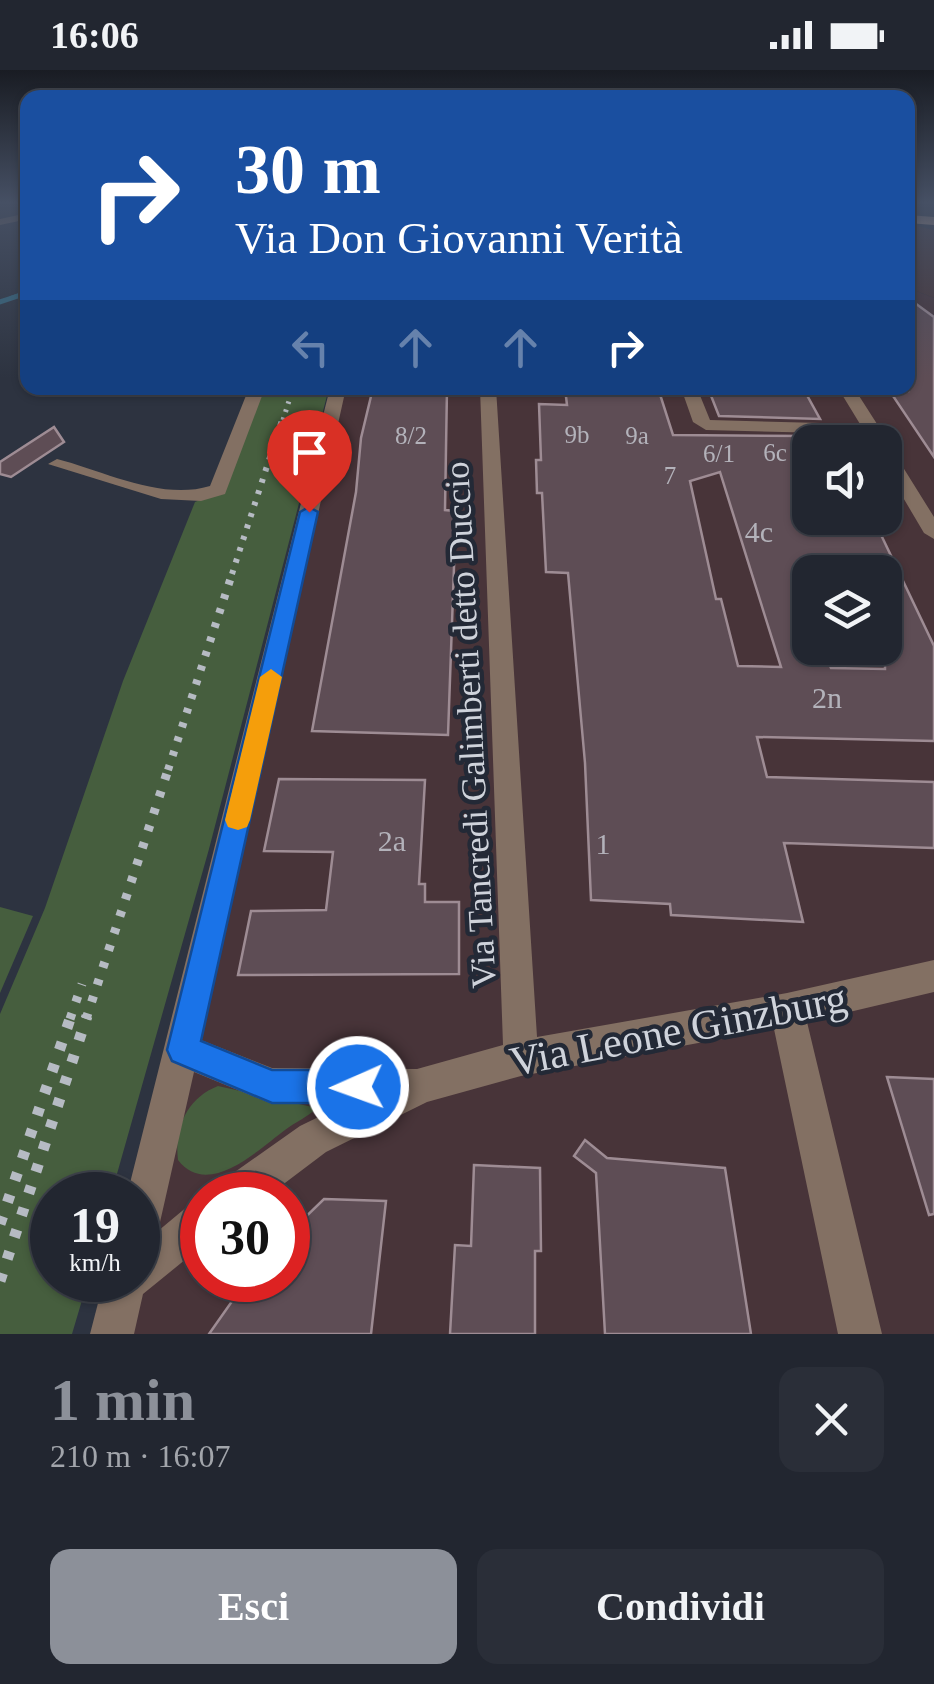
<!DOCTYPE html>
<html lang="it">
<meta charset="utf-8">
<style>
:root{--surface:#222630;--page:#2a2e38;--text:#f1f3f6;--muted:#a2a5ab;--line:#3f434c;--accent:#8c9099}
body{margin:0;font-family:Georgia,serif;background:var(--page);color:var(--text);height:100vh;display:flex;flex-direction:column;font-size:38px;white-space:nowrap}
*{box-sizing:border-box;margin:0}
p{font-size:32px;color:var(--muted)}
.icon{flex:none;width:55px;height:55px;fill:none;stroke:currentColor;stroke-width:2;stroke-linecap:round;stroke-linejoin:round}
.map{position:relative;height:1264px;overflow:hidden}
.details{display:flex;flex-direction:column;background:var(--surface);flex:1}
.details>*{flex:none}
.banner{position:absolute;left:20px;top:20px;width:895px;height:305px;border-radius:20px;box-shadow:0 2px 8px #0004,0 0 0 2px var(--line);background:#1a4fa0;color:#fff;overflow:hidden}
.fabs{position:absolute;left:792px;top:355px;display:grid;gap:20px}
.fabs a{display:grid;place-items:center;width:110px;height:110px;border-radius:20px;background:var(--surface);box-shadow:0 2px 8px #0004,0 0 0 2px var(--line);font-size:50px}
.speed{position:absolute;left:30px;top:1102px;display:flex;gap:20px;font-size:50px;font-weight:700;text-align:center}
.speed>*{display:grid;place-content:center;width:130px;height:130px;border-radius:50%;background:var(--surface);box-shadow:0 2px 8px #0004,0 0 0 2px var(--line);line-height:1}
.speed small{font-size:25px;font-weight:400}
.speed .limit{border:15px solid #d22;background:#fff;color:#111}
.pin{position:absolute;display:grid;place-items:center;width:85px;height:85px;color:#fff;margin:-102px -42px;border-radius:50% 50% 50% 0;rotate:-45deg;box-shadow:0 0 10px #0007}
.pin .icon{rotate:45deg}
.me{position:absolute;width:110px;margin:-55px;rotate:268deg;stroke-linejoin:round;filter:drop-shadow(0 0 8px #0008)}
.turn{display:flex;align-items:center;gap:35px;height:210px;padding:0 50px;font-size:45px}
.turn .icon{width:130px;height:130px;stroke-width:2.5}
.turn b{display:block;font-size:70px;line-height:85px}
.lanes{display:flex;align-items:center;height:95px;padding:0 50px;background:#0003;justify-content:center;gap:50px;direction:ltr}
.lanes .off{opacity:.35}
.round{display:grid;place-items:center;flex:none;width:105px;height:105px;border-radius:20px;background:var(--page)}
.overview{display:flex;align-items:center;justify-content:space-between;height:170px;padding:0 50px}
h1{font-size:60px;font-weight:700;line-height:75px;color:var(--accent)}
.action{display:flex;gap:20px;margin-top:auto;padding:20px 50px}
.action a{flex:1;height:115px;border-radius:20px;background:var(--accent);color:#fff;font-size:40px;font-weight:700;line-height:115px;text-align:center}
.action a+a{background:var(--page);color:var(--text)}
.status{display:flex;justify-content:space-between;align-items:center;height:70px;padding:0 50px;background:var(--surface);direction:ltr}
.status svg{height:28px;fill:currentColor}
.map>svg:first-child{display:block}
.commercial{fill:#493435}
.industrial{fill:#483439;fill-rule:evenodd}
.green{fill:#465e3e}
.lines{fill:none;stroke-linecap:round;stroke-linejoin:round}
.stream-far1{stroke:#346b83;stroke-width:4}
.stream{stroke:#346b83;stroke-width:5}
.building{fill:#5e4d55;stroke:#9e8c94;stroke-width:2.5;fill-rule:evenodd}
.minor{fill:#837063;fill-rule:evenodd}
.highway{fill:#f2c4a3;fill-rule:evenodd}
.rail-far4{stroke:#b6bbc3;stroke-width:5;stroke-dasharray:2.5 6;stroke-linecap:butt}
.rail-far3{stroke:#b6bbc3;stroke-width:6;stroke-dasharray:4 8;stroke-linecap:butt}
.rail-far2{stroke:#b6bbc3;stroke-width:8;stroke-dasharray:5 10;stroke-linecap:butt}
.rail-far1{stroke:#b6bbc3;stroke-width:9;stroke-dasharray:6 12;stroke-linecap:butt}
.rail{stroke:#b6bbc3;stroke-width:11;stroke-dasharray:8 15;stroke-linecap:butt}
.route{fill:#1a73e8;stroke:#114b97;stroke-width:2.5}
.slow{fill:#f59e0b}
.labels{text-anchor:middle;stroke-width:9;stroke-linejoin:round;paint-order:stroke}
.far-number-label{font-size:25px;fill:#b3b2ba}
.number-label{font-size:30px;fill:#b3b2ba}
.street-label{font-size:35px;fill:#cfd3db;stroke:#232936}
.near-street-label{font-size:42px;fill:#cfd3db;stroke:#232936}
</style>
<div class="status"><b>16:06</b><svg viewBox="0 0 49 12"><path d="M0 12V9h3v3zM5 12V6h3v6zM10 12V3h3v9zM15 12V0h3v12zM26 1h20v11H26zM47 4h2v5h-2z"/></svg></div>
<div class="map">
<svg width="934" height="1264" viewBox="0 0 934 1264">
<rect width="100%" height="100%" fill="#2d3340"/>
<path class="commercial" d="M 908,154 L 934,160 L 934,228 L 908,218 Z"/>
<path class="industrial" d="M 908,218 L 934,228 L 934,1264 L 132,1264 L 344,318 L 908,318 ZM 810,372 L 885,372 L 885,448 L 810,448 ZM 810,502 L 885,502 L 885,578 L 810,578 ZM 202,1125 L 288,1125 L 288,1210 L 202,1210 Z"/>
<path class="green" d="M 260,318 L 329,318 L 209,779 L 111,1125 L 52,1125 L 52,1210 L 88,1210 L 72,1264 L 0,1264 L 0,944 L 45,838 L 123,611 L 195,432 L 221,421 Z
M 0,837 L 33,846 L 0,923 Z
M 218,1016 L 317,1038 C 308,1047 295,1052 285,1060 C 258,1080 208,1129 178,1090 C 174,1058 187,1028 218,1016 Z"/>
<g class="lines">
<path class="stream-far1" d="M 11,228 L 28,222"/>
<path class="stream" d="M 0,232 L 18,226"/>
</g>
<path class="building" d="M 908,228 L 934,247 L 934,387 L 889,320 L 908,321 Z
M 373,318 L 447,318 L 445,440 L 456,441 L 448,665 L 312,661 L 356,422 L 361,368 Z
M 565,318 L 658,318 L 673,365 L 810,366 L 810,448 L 873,448 L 934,576 L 934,671 L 757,667 L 767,707 L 934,712 L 934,778 L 784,773 L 803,852 L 671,845 L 670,834 L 591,830 L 585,693 L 568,503 L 546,502 L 542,423 L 537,423 L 536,390 L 541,390 L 539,334 L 567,335 ZM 720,402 L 764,543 L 781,597 L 738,596 L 721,529 L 716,529 L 690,411 ZM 810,502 L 885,502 L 885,599 L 831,598 L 827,589 L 810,589 Z
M 708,318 L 803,318 L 820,349 L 719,346 Z
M 54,357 L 64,372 L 11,407 L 0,404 L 0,392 Z
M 279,709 L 425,710 L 419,814 L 425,814 L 425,832 L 459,832 L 459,904 L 238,905 L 251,841 L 326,840 L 333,782 L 264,781 Z
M 887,1007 L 934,1009 L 934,1144 L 929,1145 Z
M 585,1070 L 607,1088 L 725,1098 L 751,1264 L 605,1264 L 596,1103 L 574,1086 Z
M 474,1095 L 540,1098 L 541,1181 L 535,1181 L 535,1264 L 450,1264 L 455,1175 L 471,1176 Z
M 324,1129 L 386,1131 L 371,1264 L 209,1264 L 247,1210 L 288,1210 L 288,1164 Z"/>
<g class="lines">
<path class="minor" d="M 28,143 L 28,149 L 0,155 L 0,149 Z
M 249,318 L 265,318 L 225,424 L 201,431 L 161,429 L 48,394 L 57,389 C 104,401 161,431 210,416 Z
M 330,318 L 346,318 L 201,970 L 272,998 L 417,999 L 503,975 L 480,318 L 496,318 L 537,967 L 787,923 L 934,890 L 934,922 L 807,952 L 882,1264 L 838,1264 L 774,959 L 521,1006 L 427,1032 L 326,1082 L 269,1125 L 216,1125 L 222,1111 L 300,1056 L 345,1034 L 272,1034 L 194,1002 L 158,1161 L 188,1136 L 202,1130 L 202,1176 L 143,1224 L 134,1264 L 90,1264 L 104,1210 L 138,1210 L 138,1125 L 127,1125 Z
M 681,318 L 697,318 L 710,350 L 860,354 L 838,318 L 854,318 L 886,368 L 874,372 L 866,364 L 706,360 L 693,352 Z
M 885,377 L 891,378 L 934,447 L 934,469 L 924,463 L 885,397 Z"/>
<path class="highway" d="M 908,145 L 934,147 L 934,155 L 908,153 Z"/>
<path class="rail-far4" d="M 283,350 L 293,318"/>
<path class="rail-far3" d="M 232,504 L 283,347"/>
<path class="rail-far2" d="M 168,700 L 233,501"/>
<path class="rail-far1" d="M 70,949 L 82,914
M 86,949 L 169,697"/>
<path class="rail" d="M 0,1154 L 71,946
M 0,1211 L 87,946"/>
</g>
<linearGradient id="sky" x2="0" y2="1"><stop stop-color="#191c23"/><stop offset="0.43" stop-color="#465064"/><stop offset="1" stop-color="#465064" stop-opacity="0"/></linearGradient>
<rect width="934" height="308" fill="url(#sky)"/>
<path class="route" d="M 309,437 L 318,442 L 201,971 L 272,1000 L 358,1000 L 369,1005 L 374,1017 L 369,1028 L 358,1033 L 272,1033 L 172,991 L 167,980 L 300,442 Z"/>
<path class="slow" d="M 271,599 L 282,607 L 250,750 L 247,757 L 238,760 L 228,757 L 225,750 L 260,607 Z"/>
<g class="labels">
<g class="far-number-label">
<text x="577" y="373">9b</text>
<text x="411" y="374">8/2</text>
<text x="637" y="374">9a</text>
<text x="775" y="391">6c</text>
<text x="719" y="392">6/1</text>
<text x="670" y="414">7</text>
</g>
<g class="number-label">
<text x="759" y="472">4c</text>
<text x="827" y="638">2n</text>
<text x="392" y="781">2a</text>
<text x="603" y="784">1</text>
</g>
<g class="street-label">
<text transform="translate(470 655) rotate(-93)" y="12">Via Tancredi Galimberti detto Duccio</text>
</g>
<g class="near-street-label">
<text transform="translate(678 959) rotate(-11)" y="15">Via Leone Ginzburg</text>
</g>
</g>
</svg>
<div class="fabs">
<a><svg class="icon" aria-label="sound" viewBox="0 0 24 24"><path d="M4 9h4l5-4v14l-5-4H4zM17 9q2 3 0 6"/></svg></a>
<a><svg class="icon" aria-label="layers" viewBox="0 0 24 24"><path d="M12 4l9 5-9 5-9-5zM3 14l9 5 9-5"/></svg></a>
</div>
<div class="speed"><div>19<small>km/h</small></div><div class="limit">30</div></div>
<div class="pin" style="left:309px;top:442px;background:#d93025"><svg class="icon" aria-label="arrive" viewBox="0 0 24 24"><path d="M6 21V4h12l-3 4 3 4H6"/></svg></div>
<svg class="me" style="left:358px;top:1017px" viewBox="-20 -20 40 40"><circle r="17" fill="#1a73e8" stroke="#fff" stroke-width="3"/><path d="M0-11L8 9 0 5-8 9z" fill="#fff"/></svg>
<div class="banner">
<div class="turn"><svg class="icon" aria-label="right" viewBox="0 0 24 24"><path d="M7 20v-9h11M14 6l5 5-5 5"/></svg><div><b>30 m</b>Via Don Giovanni Verità</div></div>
<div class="lanes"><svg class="icon off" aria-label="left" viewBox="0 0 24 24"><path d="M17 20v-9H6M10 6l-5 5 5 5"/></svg><svg class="icon off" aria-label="ahead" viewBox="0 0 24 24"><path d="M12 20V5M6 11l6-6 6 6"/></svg><svg class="icon off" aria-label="ahead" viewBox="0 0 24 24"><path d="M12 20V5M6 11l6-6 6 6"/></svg><svg class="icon" aria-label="right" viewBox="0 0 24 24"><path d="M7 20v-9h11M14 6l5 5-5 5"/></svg></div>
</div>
</div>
<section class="details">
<div class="overview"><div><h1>1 min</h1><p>210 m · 16:07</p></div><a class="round"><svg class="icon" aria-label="close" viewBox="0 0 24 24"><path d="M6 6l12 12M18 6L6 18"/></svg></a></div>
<div class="action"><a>Esci</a><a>Condividi</a></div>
</section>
